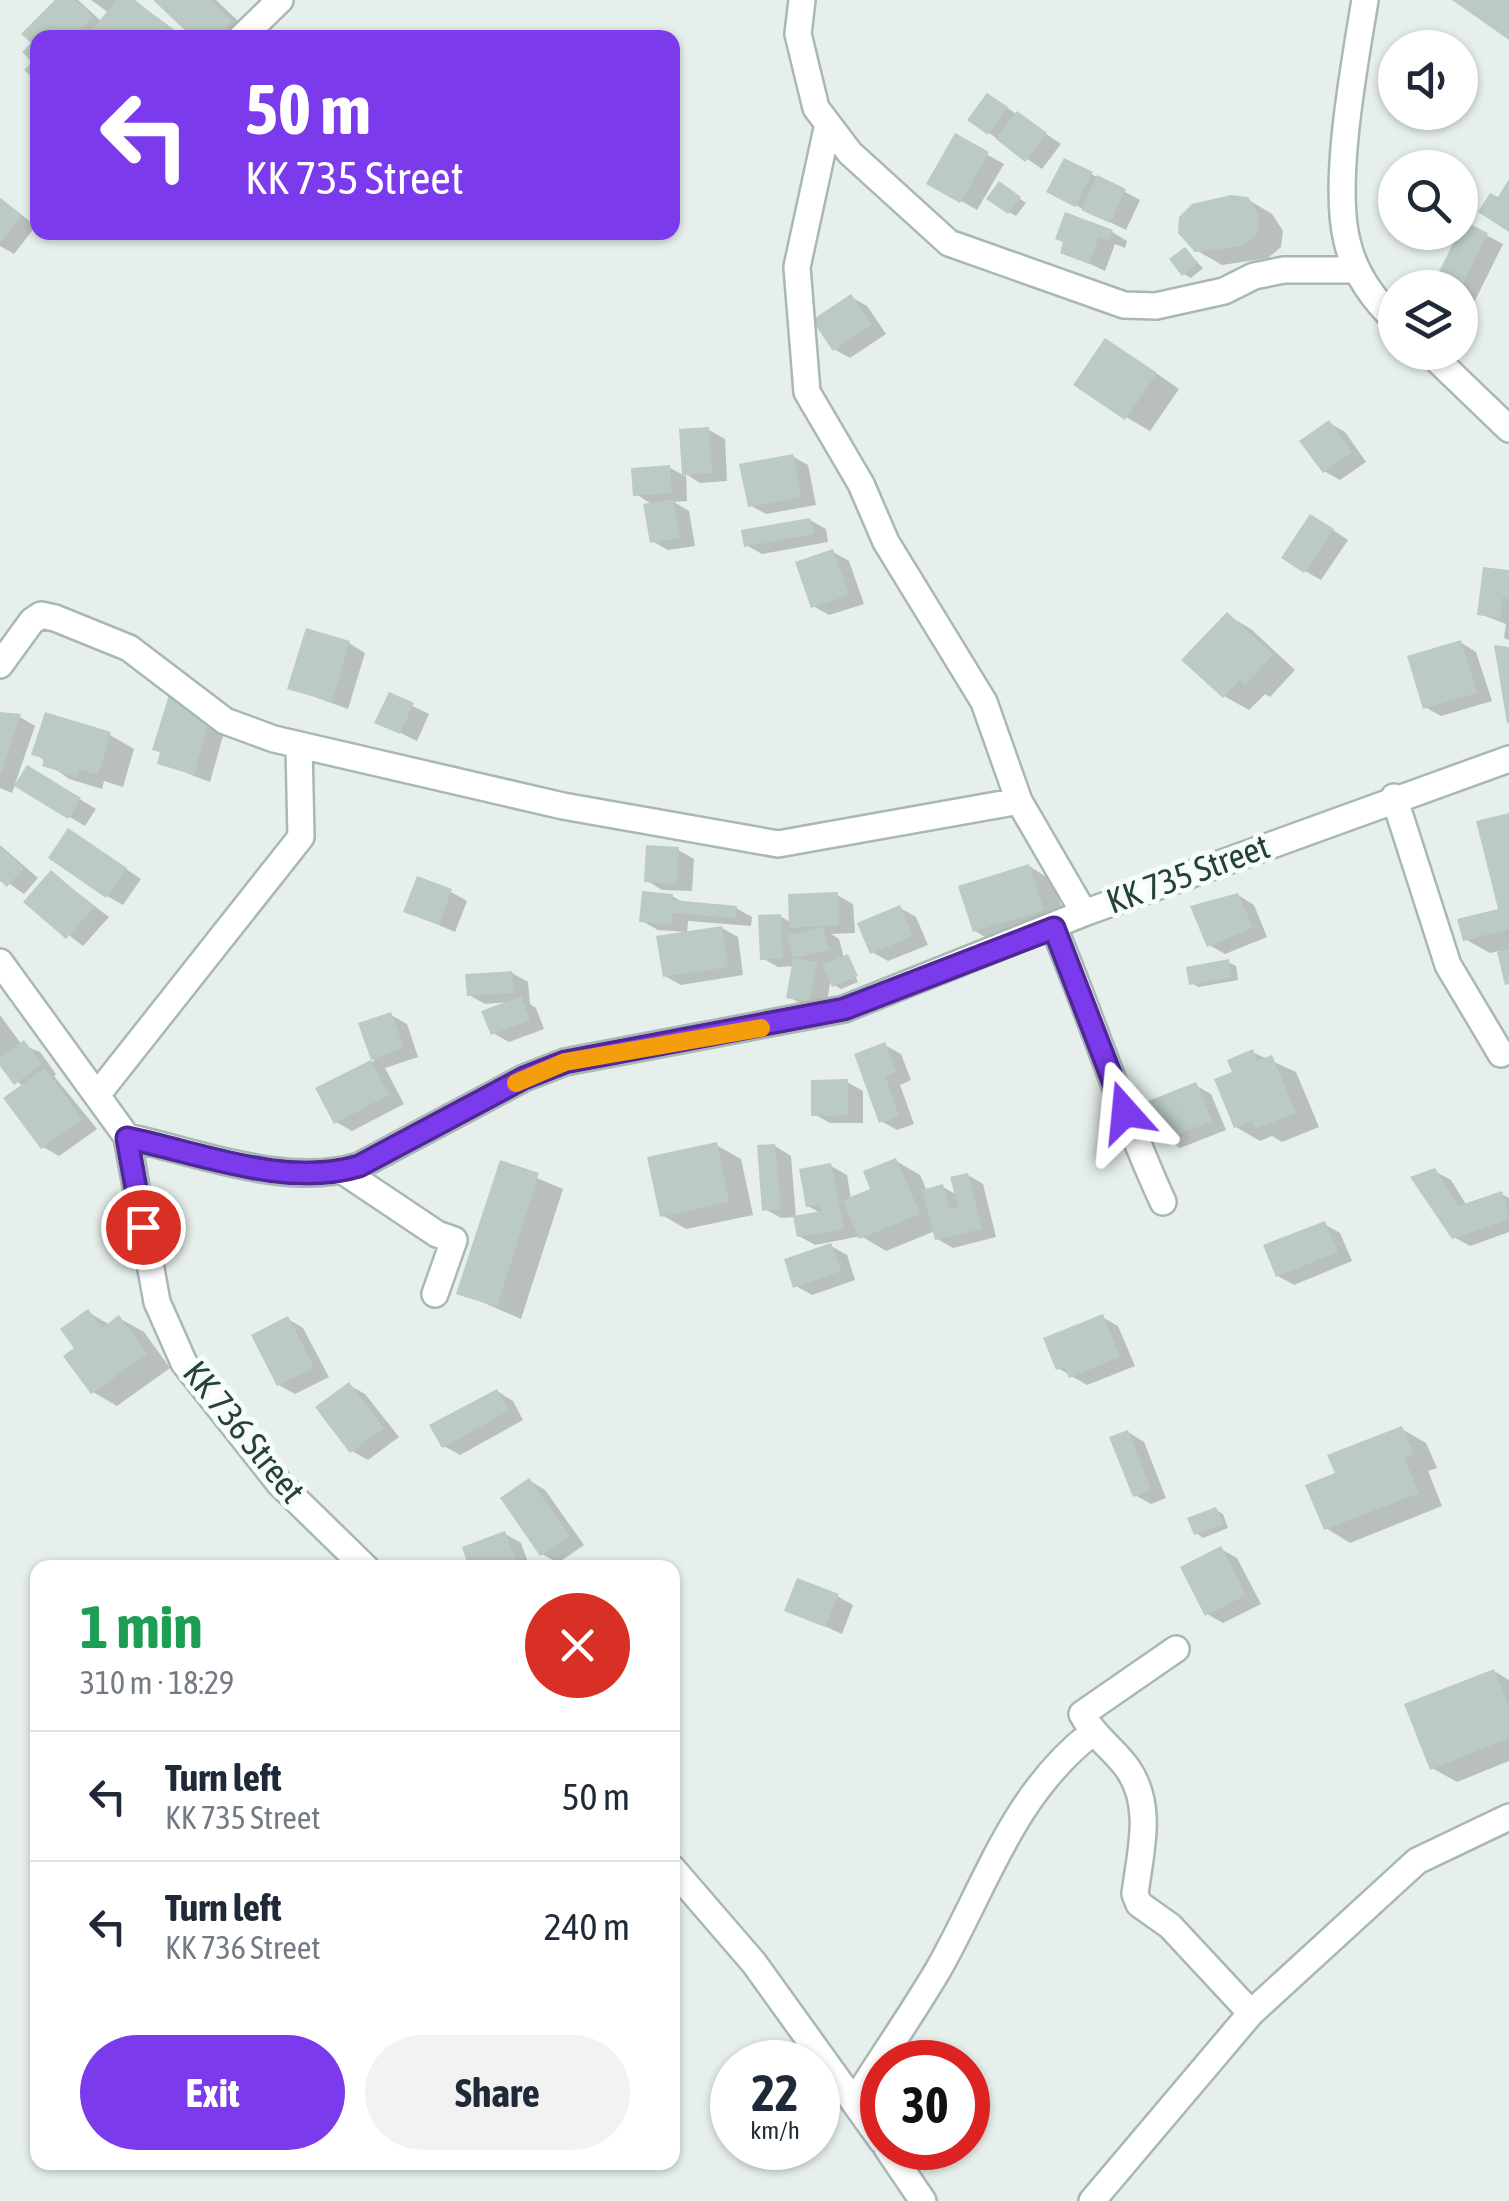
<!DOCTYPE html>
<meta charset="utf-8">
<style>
:root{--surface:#fff;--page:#f2f2f3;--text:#1f2937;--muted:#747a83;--line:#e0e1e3;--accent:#7c3aed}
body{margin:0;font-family:"Asap Condensed",sans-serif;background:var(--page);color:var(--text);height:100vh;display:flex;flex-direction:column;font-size:38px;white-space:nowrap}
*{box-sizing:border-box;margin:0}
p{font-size:32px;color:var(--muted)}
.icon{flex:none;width:55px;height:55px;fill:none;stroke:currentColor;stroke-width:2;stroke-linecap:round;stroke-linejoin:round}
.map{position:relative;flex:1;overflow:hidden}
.side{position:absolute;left:30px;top:1560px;width:650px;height:610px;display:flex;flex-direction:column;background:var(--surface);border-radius:20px;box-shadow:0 2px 8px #0004}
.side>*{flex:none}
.banner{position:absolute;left:30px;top:30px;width:650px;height:210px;border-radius:20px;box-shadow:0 2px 8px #0004;background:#7c3aed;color:#fff;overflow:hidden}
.tools{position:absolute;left:1378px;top:30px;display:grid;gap:20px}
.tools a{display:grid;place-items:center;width:100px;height:100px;border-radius:50%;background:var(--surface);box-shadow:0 2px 8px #0004;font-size:50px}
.speed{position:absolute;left:710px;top:2040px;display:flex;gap:20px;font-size:50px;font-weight:700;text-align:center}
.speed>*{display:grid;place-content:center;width:130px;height:130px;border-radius:50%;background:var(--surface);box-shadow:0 2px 8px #0004;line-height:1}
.speed small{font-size:25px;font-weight:400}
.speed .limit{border:15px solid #d22;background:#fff;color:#111}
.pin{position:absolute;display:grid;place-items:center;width:85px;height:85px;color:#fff;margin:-42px;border:5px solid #fff;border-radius:50%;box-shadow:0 2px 10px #0007}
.me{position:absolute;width:110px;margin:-55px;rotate:342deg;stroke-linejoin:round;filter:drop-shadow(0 0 8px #0008)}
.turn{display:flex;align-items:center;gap:35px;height:210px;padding:0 50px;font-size:45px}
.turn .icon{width:130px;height:130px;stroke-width:2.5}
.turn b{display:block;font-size:70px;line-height:85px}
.round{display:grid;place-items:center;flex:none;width:105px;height:105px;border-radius:52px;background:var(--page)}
.head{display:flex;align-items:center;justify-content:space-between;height:170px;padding:0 50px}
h1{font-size:60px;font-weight:700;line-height:75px;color:#1e9e55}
.primary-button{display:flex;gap:20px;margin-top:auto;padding:20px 50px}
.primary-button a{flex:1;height:115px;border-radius:60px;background:var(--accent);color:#fff;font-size:40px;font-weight:700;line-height:115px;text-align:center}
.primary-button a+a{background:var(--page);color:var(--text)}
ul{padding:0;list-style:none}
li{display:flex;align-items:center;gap:30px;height:130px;padding:0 50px;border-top:2px solid var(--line)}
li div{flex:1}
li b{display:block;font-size:38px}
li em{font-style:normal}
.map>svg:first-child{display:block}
.shadow{fill:#0003}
.building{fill:#bbcac4}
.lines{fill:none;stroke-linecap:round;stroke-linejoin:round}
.minor-casing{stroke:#a8b8b2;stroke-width:30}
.minor{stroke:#fff;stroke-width:25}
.route-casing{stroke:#51269a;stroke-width:25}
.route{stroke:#7c3aed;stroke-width:18}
.slow{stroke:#f59e0b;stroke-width:18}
.labels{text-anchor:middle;stroke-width:10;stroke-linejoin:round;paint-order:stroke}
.street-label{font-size:35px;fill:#24423a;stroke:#f7fbf9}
</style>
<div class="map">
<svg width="1509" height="2201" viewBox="0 0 1509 2201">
<rect width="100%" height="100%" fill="#e6efeb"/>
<path class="shadow" d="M 58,0 L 78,0 L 102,22 L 109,13 L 91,0 L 134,0 L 185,38 L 38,38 L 38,78 L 36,62 L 26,52 Z
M 157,0 L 216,0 L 255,37 L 196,38 Z
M 1003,105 L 1061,144 L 1042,169 L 989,133 Z
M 956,137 L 1004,164 L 977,210 L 930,183 Z
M 1091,174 L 1140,200 L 1126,230 L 1065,200 Z
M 1006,189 L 1026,203 L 1016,216 L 1009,212 Z
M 0,198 L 36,226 L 14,254 L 0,246 Z
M 1247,199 L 1272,214 L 1283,231 L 1281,247 L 1268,258 L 1222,265 L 1196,250 Z
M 1465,224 L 1503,244 L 1460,331 L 1460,288 Z
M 1112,232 L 1127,241 L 1125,248 L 1115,244 L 1105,271 L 1063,251 L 1066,243 Z
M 1185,250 L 1203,268 L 1191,278 L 1184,274 Z
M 851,297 L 867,306 L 886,334 L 850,358 L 834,349 Z
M 1130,355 L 1179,389 L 1150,431 L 1126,417 Z
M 1329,423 L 1345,432 L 1366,462 L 1340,480 L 1324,471 Z
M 709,430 L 725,439 L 727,481 L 700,483 L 686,474 L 687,501 L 674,502 L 689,511 L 695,546 L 668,550 L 652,541 L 653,505 L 636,494 L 670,468 L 685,476 L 682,432 Z
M 792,456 L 808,465 L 816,505 L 766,514 L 750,505 Z
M 810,520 L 826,529 L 828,542 L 762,554 L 746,545 Z
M 1327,526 L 1348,540 L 1321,580 L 1305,571 Z
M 833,552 L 849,561 L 864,604 L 829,615 L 813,606 Z
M 1509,573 L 1509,640 L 1504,638 L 1506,624 L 1480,614 Z
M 1227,615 L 1251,629 L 1295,670 L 1270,697 L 1265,694 L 1249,710 L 1224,696 Z
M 1460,642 L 1476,652 L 1492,701 L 1441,716 L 1425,707 Z
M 349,643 L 365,653 L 348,709 L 290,688 Z
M 390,695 L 429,714 L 417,741 L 378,722 Z
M 0,714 L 20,717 L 35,726 L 12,793 L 0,788 Z
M 210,715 L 226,725 L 210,782 L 160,763 Z
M 110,735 L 134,749 L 123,787 L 104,781 L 102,789 L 69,779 L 34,753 Z
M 28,768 L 96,809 L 85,826 L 16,785 Z
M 1509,816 L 1509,984 L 1499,951 L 1490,953 L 1465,939 L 1501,911 Z
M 84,841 L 141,879 L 123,905 L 107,896 Z
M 0,845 L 38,878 L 24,894 L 0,877 Z
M 678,850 L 694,859 L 692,891 L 662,890 L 646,880 Z
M 1029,866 L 1053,881 L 1067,924 L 999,945 L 975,931 Z
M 52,873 L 109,917 L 83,946 L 27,902 Z
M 451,892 L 467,901 L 455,932 L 406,911 Z
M 837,895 L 853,904 L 855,933 L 831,934 L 839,939 L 844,958 L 852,959 L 847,959 L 858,982 L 841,989 L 830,983 L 826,1009 L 805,1006 L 789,997 L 794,966 L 778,967 L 762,958 L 780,916 L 792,923 Z
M 1238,895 L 1254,905 L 1267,937 L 1225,954 L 1209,945 Z
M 672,896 L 686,904 L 736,908 L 752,917 L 751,926 L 688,921 L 687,934 L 722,928 L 738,937 L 743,975 L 681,985 L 665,976 L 686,932 L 658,930 L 642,921 Z
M 900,908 L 916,917 L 928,945 L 888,961 L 872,952 Z
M 1228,962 L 1236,966 L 1238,980 L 1199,987 L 1191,983 Z
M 512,973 L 528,982 L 530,1004 L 536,1008 L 544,1029 L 509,1042 L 493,1033 L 508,1002 L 485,1004 L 469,995 Z
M 0,1015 L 22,1045 L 40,1052 L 56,1074 L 54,1076 L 97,1129 L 59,1156 L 43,1147 L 23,1087 L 0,1062 Z
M 391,1015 L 407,1024 L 418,1057 L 385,1068 L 404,1104 L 352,1131 L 336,1122 L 319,1089 L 374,1061 L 361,1025 Z
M 885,1045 L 901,1054 L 911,1080 L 900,1085 L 914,1124 L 897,1130 L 881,1121 Z
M 1252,1052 L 1296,1072 L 1319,1127 L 1282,1142 L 1272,1136 L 1260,1141 L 1236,1127 L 1235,1073 Z
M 847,1082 L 863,1091 L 863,1123 L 830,1123 L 814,1114 Z
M 1195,1085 L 1211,1094 L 1226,1130 L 1180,1148 L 1164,1139 Z
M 716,1145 L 741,1159 L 753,1215 L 686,1229 L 662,1215 Z
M 775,1146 L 791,1156 L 796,1218 L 822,1214 L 808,1206 L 831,1166 L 847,1175 L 851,1199 L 873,1190 L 896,1161 L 920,1175 L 927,1191 L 943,1187 L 957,1195 L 968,1175 L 983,1184 L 996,1237 L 953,1248 L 937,1239 L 935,1231 L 886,1251 L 861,1236 L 815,1245 L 799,1236 L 795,1217 L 781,1218 L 765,1209 Z
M 501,1163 L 563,1189 L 521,1319 L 459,1292 Z
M 1434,1171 L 1451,1180 L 1467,1206 L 1501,1194 L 1509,1198 L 1509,1232 L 1470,1246 L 1454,1237 Z
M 1324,1224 L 1340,1233 L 1352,1261 L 1294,1285 L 1278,1276 Z
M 831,1246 L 847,1255 L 855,1280 L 812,1295 L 796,1286 Z
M 88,1312 L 110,1325 L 119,1318 L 144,1332 L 170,1368 L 117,1406 L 93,1392 L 78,1349 Z
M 1102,1317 L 1118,1326 L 1135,1366 L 1087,1385 L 1058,1368 Z
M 288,1319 L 303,1328 L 329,1377 L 295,1394 L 279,1385 Z
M 349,1385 L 365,1394 L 399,1437 L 368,1460 L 352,1451 Z
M 497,1391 L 513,1401 L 523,1420 L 460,1455 L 444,1446 Z
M 1402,1429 L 1426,1443 L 1437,1468 L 1428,1471 L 1442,1506 L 1350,1543 L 1326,1528 L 1338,1475 Z
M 1128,1432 L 1144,1442 L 1166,1498 L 1151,1504 L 1135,1495 Z
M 530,1481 L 545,1490 L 584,1545 L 558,1563 L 542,1554 Z
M 1216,1510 L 1223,1514 L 1228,1528 L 1203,1538 L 1196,1533 Z
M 505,1534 L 521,1543 L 530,1568 L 472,1568 Z
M 1221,1549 L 1237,1558 L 1261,1604 L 1223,1623 L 1207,1614 Z
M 837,1596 L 853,1605 L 842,1634 L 787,1609 Z
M 1494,1671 L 1509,1680 L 1509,1761 L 1457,1782 L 1432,1768 Z"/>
<path class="building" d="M 55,0 L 76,0 L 93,17 L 73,38 L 38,38 L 38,74 L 33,78 L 24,70 L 32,62 L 22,52 L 31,43 L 21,34 Z
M 116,0 L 135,0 L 182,38 L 155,38 L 149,33 L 145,38 L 86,38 Z
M 153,0 L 210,0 L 232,21 L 216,38 L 193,38 Z
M 1452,0 L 1509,0 L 1509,40 Z
M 987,93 L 1008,107 L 988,135 L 967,120 Z
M 1017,111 L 1047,133 L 1025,162 L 996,139 Z
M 955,133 L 989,152 L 960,203 L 926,184 Z
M 1064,158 L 1093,172 L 1075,207 L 1046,192 Z
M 1097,175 L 1126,189 L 1110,223 L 1081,210 Z
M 1509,179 L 1509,232 L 1478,212 L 1490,193 L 1498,197 Z
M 999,181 L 1021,197 L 1008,214 L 986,199 Z
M 1231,195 L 1248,197 L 1259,215 L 1258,233 L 1243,246 L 1195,252 L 1178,233 L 1179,217 L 1192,204 Z
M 0,198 L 22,215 L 0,243 Z
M 1065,212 L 1113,230 L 1109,241 L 1099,237 L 1089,264 L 1060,253 L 1063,242 L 1055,239 Z
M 1464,221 L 1488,233 L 1461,288 L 1431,288 Z
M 1185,247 L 1198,263 L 1182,276 L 1169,259 Z
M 851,294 L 872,325 L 833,351 L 812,320 Z
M 1105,338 L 1157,373 L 1125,420 L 1073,385 Z
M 1329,420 L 1352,452 L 1323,473 L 1299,441 Z
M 709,427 L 712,473 L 682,475 L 679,429 Z
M 793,454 L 801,497 L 748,507 L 739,464 Z
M 670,465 L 672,493 L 633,496 L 631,468 Z
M 673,499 L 680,538 L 650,543 L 643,504 Z
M 1310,514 L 1334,529 L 1304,573 L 1281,558 Z
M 810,518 L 814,534 L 744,547 L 741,530 Z
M 833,549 L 849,595 L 811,608 L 795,562 Z
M 1483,567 L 1509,570 L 1509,599 L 1502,598 L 1500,618 L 1477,615 Z
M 1227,612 L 1273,655 L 1245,685 L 1240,680 L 1223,698 L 1181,660 Z
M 306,628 L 350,641 L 332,702 L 287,689 Z
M 1461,640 L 1477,693 L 1423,709 L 1407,656 Z
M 1494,645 L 1509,647 L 1509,723 L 1507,723 Z
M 389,692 L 414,703 L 400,734 L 374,723 Z
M 169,695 L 211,713 L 194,775 L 157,764 L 160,752 L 152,750 Z
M 0,712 L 21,714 L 1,773 L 0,773 Z
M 45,712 L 111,732 L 98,775 L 79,769 L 77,777 L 42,766 L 44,758 L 31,755 Z
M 27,765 L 81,798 L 68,819 L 14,786 Z
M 1509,813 L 1509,929 L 1463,941 L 1457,919 L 1498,909 L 1476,821 Z
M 68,828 L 127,868 L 106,898 L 48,858 Z
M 646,845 L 679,847 L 677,884 L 644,882 Z
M 0,846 L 24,868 L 7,887 L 0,881 Z
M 1029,864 L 1044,910 L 973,932 L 958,886 Z
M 51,870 L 94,907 L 66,939 L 23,902 Z
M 417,876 L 452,889 L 439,925 L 403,912 Z
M 642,891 L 673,894 L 672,900 L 737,906 L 736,918 L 672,913 L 671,924 L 639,922 Z
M 838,892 L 839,925 L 789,928 L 788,894 Z
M 1238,893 L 1253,928 L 1207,947 L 1190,906 Z
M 900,905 L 913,936 L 870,954 L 857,923 Z
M 781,914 L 783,958 L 760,960 L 758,915 Z
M 722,926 L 728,967 L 663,977 L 656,936 Z
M 823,927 L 829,950 L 793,958 L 817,962 L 810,1002 L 786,998 L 793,958 L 787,935 Z
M 1509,949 L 1509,984 L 1505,985 L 1497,952 Z
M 848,954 L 858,976 L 832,987 L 822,965 Z
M 1229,959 L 1232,977 L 1189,985 L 1186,967 Z
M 512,971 L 514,993 L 467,996 L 465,974 Z
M 521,996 L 530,1020 L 491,1035 L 481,1011 Z
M 391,1012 L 404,1048 L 371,1060 L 358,1023 Z
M 24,1040 L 42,1064 L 14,1085 L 0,1066 L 0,1057 Z
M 885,1042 L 896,1072 L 885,1076 L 899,1116 L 879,1123 L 854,1054 Z
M 1253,1049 L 1257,1061 L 1272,1055 L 1296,1113 L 1255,1129 L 1252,1121 L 1234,1128 L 1214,1079 L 1232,1072 L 1227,1060 Z
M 371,1060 L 389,1095 L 334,1124 L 315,1088 Z
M 45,1068 L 82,1119 L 41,1149 L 3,1098 Z
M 848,1079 L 848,1115 L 811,1116 L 811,1080 Z
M 1196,1082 L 1212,1121 L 1162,1141 L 1146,1102 Z
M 717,1142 L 729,1202 L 660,1217 L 647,1157 Z
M 775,1144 L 781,1209 L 762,1211 L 757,1145 Z
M 896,1158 L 920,1214 L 859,1239 L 843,1200 L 870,1189 L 863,1171 Z
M 500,1160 L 539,1173 L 497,1307 L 456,1294 Z
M 831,1163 L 844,1229 L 797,1237 L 793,1216 L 822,1211 L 820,1205 L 806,1207 L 799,1169 Z
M 1435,1168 L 1458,1206 L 1502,1191 L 1509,1219 L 1452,1239 L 1410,1177 Z
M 968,1173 L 982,1229 L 935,1240 L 922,1190 L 943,1184 L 949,1209 L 958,1207 L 950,1177 Z
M 1325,1221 L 1338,1252 L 1276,1277 L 1263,1245 Z
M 831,1243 L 841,1271 L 793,1288 L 784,1259 Z
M 88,1309 L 102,1328 L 119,1315 L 147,1354 L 91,1394 L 63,1356 L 74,1348 L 60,1329 Z
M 1103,1314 L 1120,1357 L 1069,1378 L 1064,1367 L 1056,1370 L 1043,1338 Z
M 288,1316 L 314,1368 L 277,1386 L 251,1335 Z
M 349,1382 L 384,1428 L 350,1453 L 315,1407 Z
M 497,1389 L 509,1411 L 442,1448 L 429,1425 Z
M 1402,1426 L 1414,1454 L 1404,1458 L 1419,1493 L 1324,1530 L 1305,1485 L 1335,1473 L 1327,1455 Z
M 1128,1430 L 1151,1490 L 1133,1497 L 1109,1437 Z
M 529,1478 L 570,1536 L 540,1556 L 500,1498 Z
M 1216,1507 L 1223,1524 L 1194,1535 L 1187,1518 Z
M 505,1531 L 519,1568 L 469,1568 L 462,1547 Z
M 1221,1546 L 1246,1595 L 1205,1616 L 1180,1567 Z
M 797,1578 L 839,1594 L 825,1627 L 784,1611 Z
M 1494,1669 L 1509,1706 L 1509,1738 L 1430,1770 L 1404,1704 Z"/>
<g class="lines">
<defs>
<path id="minor" d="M 802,0 L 798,34 L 816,108 L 850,153 L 949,243 L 1124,305 L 1156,306 L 1224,291 L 1254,276 L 1284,270 L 1357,270
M 1365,0 C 1355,62 1332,182 1347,241 C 1354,272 1373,299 1395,320
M 241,38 L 280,0
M 828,124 L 797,267 L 807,392 L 861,484 L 886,542 L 984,702 L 1019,801 L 1084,913
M 1429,352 L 1509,429
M 0,665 L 32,621 L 41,615 L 55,618 L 129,648 L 225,721 L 274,739 L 563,806 L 778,844 L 1019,801
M 1394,797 L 1448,965 L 1501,1054
M 1054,928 C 1092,1019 1122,1113 1163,1202
M 0,962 L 127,1137 L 157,1302 L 184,1363 L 279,1483 L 366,1568
M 97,1095 L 301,837 L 299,745
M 127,1137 C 200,1153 287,1188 359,1166 L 524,1078 L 565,1062 L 844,1009 L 1084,913 L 1509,759
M 343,1171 L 437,1234 L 454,1240 L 435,1294
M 1176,1649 L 1082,1714 C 1094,1737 1114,1749 1128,1769 C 1154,1807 1140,1852 1135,1894 L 1139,1904 L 1170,1926 L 1251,2013
M 672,1868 L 754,1963 L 882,2141
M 855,2100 C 882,2057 912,2014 938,1970 C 986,1886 1012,1795 1092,1733
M 887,2148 L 923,2201
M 1092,2201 L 1251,2013 L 1417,1861 L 1509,1817"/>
</defs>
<use href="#minor" class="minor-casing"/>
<use href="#minor" class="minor"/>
</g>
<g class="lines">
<defs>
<path id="route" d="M 143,1227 L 127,1138 C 200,1153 286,1188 359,1166 L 524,1078 L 565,1062 L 844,1009 L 1054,928 L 1125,1112"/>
</defs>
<use href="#route" class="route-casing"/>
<use href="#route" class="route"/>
<path class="slow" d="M 516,1083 L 565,1062 L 761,1028"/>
</g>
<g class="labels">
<g class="street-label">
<text transform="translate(1188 874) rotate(-20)" y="12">KK 735 Street</text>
<text transform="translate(244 1432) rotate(51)" y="12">KK 736 Street</text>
</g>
</g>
</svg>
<div class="tools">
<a><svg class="icon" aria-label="sound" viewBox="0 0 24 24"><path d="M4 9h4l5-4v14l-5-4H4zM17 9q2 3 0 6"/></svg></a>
<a><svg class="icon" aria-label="search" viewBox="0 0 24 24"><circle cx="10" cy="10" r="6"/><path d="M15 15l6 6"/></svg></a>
<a><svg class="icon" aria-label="layers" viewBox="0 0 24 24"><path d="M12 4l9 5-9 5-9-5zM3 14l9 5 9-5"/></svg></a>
</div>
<div class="speed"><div>22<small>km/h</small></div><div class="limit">30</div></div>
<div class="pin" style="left:143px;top:1227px;background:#d93025"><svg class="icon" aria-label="arrive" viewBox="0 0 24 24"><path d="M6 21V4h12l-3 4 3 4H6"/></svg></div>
<svg class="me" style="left:1125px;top:1112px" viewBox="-20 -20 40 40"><path d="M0-17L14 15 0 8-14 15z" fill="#7c3aed" stroke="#fff" stroke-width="4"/></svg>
<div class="banner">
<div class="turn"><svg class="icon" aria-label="left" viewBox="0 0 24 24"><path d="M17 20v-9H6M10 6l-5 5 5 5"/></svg><div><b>50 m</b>KK 735 Street</div></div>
</div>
<section class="side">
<div class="head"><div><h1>1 min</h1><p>310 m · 18:29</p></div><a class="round" style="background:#d93025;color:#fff"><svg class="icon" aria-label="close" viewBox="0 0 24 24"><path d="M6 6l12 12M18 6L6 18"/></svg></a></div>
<ul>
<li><svg class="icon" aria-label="left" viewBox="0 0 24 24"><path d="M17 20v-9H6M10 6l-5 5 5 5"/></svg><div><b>Turn left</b><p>KK 735 Street</p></div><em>50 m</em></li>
<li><svg class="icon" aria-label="left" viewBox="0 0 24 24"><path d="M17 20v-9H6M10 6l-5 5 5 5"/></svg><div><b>Turn left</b><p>KK 736 Street</p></div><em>240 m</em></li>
</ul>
<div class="primary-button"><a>Exit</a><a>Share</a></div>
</section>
</div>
